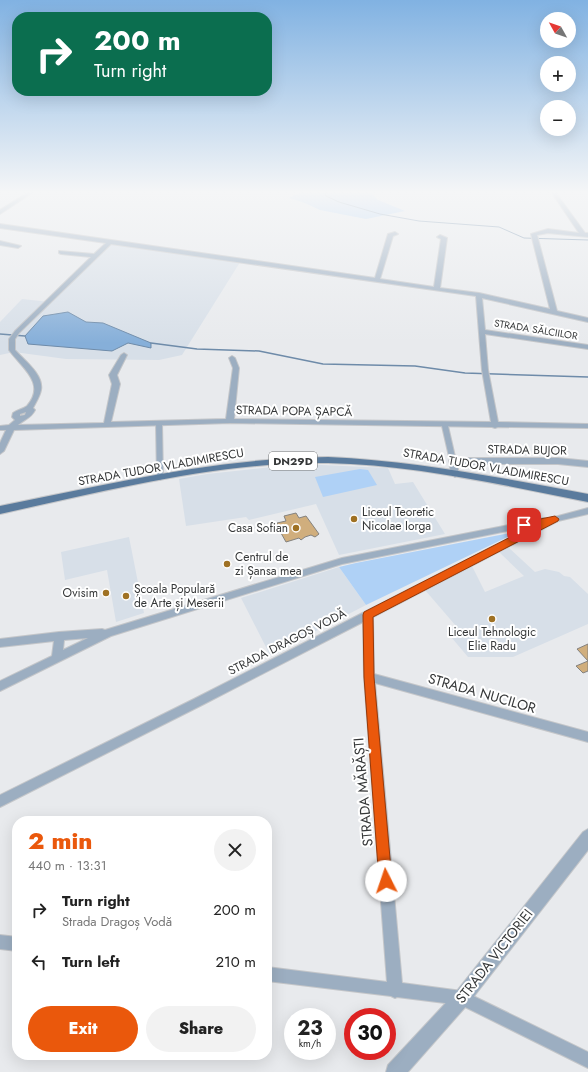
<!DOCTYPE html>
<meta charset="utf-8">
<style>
:root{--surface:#fff;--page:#f2f2f2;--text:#222;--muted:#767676;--accent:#ea580c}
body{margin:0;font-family:Jost,sans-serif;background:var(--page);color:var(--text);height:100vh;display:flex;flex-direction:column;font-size:15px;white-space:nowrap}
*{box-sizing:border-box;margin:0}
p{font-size:13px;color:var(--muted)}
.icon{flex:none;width:22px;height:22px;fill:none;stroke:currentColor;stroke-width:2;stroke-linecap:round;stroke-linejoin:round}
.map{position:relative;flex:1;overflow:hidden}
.panel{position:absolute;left:12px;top:816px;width:260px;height:244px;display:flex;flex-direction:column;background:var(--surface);border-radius:16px;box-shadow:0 4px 16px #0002}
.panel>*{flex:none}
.guide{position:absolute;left:12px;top:12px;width:260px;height:84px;border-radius:16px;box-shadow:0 4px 16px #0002;background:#0b6e4f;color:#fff;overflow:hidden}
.needle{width:26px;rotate:310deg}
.controls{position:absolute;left:540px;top:12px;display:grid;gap:8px}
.controls a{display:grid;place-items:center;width:36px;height:36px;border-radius:50%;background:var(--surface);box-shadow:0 4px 16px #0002;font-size:20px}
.speed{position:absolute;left:284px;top:1008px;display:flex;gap:8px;font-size:20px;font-weight:700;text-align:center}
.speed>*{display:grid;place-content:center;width:52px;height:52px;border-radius:50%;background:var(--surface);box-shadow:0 4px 16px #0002;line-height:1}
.speed small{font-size:10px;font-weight:400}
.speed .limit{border:6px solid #d22;background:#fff;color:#111}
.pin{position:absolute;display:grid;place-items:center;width:34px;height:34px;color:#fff;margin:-17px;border-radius:8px;box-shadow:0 2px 6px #0006}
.me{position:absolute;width:44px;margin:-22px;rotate:356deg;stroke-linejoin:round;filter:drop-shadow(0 0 3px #0008)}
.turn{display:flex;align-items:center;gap:14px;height:84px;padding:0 16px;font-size:18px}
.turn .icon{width:52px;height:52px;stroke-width:2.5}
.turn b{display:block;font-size:28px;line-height:34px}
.round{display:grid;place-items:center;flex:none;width:42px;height:42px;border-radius:21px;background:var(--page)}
.overview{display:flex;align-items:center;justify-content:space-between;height:68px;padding:0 16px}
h1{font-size:24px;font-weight:800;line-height:30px;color:var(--accent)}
.action{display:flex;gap:8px;margin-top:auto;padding:8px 16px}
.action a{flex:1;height:46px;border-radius:24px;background:var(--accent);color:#fff;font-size:16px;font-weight:800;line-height:46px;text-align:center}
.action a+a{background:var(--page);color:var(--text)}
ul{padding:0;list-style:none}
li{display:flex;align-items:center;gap:12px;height:52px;padding:0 16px}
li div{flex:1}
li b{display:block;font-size:15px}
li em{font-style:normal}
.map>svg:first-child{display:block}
.built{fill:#d7dfe8}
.green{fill:#afd1f6}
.water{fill:#86afd9;stroke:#6e8ba9}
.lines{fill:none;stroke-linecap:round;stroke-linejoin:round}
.stream-far1{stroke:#6e8ba9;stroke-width:1}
.stream{stroke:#6e8ba9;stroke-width:1.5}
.building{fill:#d0ae7d;stroke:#84827f}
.pedestrian-casing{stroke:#c4c6c9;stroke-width:2}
.minor-casing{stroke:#c4c6c9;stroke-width:2}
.tertiary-casing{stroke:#c4c6c9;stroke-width:2}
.primary-casing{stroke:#c4c6c9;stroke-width:2}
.pedestrian{fill:#9caec1;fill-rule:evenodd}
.minor{fill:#9caec1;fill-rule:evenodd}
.tertiary{fill:#9caec1;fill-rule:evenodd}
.primary{fill:#5a7b9d;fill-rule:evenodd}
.route{fill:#ea580c;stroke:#983908}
.poi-dot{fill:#9f7123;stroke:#fff;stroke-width:1.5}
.labels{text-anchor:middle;stroke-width:4;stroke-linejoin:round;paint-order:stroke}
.far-street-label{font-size:10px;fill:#363839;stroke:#fff}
.shield{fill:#fff;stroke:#727474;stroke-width:1}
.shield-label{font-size:11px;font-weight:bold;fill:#363839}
.street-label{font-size:12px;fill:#363839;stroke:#fff}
.poi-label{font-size:12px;fill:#363839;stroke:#fff;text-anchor:start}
.near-street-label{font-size:14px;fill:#363839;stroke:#fff}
</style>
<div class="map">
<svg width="588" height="1072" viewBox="0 0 588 1072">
<rect width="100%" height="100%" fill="#e8eaed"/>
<path class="built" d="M 111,241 L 242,259 L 182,355 L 159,360 L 66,359 L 14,352 L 0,355 L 0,322 L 22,299 L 50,302 Z
M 299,464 L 388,468 L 395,484 L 413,482 L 445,534 L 339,555 L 316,504 L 249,520 L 246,517 L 186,526 L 179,479 L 207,474 Z
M 129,537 L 144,613 L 116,622 L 107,570 L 65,580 L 61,552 Z
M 508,547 L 535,572 L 545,569 L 559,572 L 564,576 L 570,577 L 588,594 L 588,624 L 513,657 L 468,657 L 446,631 L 456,626 L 425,590 L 472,566 L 485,592 L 524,576 L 499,552 Z
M 339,567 L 366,605 L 270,655 L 241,598 Z"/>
<path class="green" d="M 299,193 L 371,193 L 378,200 L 405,211 L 366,219 L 320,210 L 305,203 L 289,198 Z
M 360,469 L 368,470 L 377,485 L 323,497 L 315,477 Z
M 520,531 L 366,605 L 339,567 L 356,563 Z"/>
<path class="water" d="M 68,312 L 86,322 L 103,323 L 151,343 L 151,348 L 128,343 L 112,351 L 28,344 L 25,336 L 43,316 Z"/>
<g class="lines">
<path class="stream-far1" d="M 325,193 L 326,196 L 339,202 L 380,214 L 419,221 L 499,227 L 524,238 L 588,240"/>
<path class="stream" d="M 0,334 L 25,336
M 151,343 L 197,349 L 259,351 L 323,364 L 415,366 L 465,373 L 588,377"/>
</g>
<path class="building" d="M 296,513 L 299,518 L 306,516 L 319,534 L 315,537 L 311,535 L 305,537 L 301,540 L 299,538 L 286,542 L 281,533 L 278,533 L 276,529 L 279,527 L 277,523 L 286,521 L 284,516 Z
M 588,644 L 588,671 L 583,673 L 576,666 L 588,661 L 577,649 Z"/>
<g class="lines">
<defs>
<path id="pedestrian" d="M 159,421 L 162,423 L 163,478 L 160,480 L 157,478 L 156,423 Z
M 445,424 L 448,426 L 456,461 L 453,463 L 450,461 L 442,426 Z"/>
<path id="minor" d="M 27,193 L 32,193 L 0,214 L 0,210 Z
M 552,193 L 556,193 L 585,233 L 588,233 L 588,237 L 548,233 L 537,235 L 557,311 L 588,318 L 588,322 L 482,298 L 485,330 L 588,345 L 588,349 L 485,334 L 488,370 L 498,422 L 588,424 L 588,428 L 498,427 L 495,428 L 492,427 L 230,423 L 14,430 L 4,451 L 0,454 L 0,443 L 6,430 L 0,430 L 0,426 L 9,425 L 15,420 L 12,417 L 13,413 C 17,410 23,409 27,406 C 47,383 21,367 9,350 L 9,339 L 15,331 L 91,257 L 61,254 L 59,253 L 59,251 L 94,254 L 106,243 L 0,228 L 0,224 L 375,278 L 388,234 L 395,232 L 398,234 L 393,236 L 380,279 L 434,287 L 441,239 L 437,237 L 440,235 L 447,238 L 440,288 L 479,293 L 550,309 L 531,234 L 548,229 L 579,233 ZM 111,244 L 476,296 L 482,370 L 491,422 L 234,419 L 239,368 L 235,358 L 232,356 L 229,358 L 233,368 L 226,419 L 111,422 L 120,384 L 117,375 L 127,355 L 124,353 L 121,355 L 109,375 L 112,384 L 104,423 L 18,425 C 25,419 31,418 35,410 L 33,408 C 36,402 40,396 41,390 C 44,375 24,360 15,350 L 15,339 L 19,333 ZM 26,412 L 25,415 L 20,416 L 20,414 Z
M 0,241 L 21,246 L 18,248 L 0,245 Z
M 453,458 L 558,458 L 588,461 L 588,467 L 558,464 L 457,464 L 459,474 L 455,477 L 451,474 L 449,461 Z
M 588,508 L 588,514 L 558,521 L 373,617 L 374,674 L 588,732 L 588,742 L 375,683 L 402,983 L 462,991 L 467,993 L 588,1052 L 588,1068 L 461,1005 L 397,997 L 395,998 L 391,996 L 267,981 L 267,967 L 387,982 L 364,677 L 363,622 L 202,705 L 0,807 L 0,795 L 194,699 L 533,526 L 342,564 L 111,636 L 0,691 L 0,681 L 52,656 L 54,641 L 0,647 L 0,639 L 59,632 L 102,629 L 105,630 L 342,558 L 544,518 L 547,519 ZM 88,638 L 63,650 L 64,640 Z
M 0,935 L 17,937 L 17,951 L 0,949 Z"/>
<path id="tertiary" d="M 588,829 L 588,850 L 468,1004 L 408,1072 L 386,1072 L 388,1065 L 456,992 L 583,832 Z"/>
<path id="primary" d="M 328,457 C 416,461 502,478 588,494 L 588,502 C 502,485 416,465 328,463 C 222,461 104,491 0,514 L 0,506 C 108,484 217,458 328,457 Z"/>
</defs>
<use href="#pedestrian" class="pedestrian-casing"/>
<use href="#minor" class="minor-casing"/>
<use href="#tertiary" class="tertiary-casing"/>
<use href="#primary" class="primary-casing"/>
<use href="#pedestrian" class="pedestrian"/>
<use href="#minor" class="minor"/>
<use href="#tertiary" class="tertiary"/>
<use href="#primary" class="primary"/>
</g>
<linearGradient id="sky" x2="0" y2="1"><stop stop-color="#81b2e2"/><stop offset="0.56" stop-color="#f5f6f7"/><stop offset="1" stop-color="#f5f6f7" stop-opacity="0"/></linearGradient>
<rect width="588" height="343" fill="url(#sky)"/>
<path class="route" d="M 555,516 L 559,519 L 558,521 L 373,617 L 374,677 L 392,881 L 390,886 L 386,887 L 381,886 L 379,881 L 364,677 L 363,615 L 364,612 L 532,526 L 521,527 L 521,523 Z"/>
<g class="poi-dot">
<circle cx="354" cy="519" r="4"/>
<circle cx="296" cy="528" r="4"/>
<circle cx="227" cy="564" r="4"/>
<circle cx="106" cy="593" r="4"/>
<circle cx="126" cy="596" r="4"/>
<circle cx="492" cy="619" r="4"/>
</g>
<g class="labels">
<g class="far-street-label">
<text transform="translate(536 329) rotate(9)" y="4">STRADA SĂLCIILOR</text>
</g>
<rect class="shield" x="269" y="452" width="48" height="18" rx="3"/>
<g class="shield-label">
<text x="293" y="465">DN29D</text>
</g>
<g class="street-label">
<text transform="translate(294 411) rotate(1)" y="4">STRADA POPA ȘAPCĂ</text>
<text transform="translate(527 450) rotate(1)" y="4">STRADA BUJOR</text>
<text transform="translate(161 467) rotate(-10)" y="4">STRADA TUDOR VLADIMIRESCU</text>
<text transform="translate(486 467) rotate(10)" y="4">STRADA TUDOR VLADIMIRESCU</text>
<text transform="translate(287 642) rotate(-27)" y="4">STRADA DRAGOȘ VODĂ</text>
</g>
<g class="poi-label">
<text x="362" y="516">Liceul Teoretic<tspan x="362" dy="14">Nicolae Iorga</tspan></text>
<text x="288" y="532" text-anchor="end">Casa Sofian</text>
<text x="235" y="561">Centrul de<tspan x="235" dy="14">zi Șansa mea</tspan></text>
<text x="134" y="593">Școala Populară<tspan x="134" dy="14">de Arte și Meserii</tspan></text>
<text x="98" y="597" text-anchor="end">Ovisim</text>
<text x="492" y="636" text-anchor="middle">Liceul Tehnologic<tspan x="492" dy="14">Elie Radu</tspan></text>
</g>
<g class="near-street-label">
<text transform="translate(482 693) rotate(16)" y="5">STRADA NUCILOR</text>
<text transform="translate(363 792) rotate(-95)" y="5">STRADA MĂRĂȘTI</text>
<text transform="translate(494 956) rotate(-52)" y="5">STRADA VICTORIEI</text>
</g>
</g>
</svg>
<div class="controls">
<a><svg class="needle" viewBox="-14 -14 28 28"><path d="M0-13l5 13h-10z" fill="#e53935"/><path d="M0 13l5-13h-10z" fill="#767676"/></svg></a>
<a>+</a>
<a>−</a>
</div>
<div class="speed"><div>23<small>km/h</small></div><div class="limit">30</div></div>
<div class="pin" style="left:524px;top:525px;background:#d93025"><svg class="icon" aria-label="arrive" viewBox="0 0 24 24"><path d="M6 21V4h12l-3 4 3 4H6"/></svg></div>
<svg class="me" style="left:386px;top:881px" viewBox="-20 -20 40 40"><circle r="19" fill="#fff"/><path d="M0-13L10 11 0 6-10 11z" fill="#ea580c"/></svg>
<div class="guide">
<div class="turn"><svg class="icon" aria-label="right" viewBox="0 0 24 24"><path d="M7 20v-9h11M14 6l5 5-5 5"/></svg><div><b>200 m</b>Turn right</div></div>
</div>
<section class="panel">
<div class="overview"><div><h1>2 min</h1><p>440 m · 13:31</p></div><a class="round"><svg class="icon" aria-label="close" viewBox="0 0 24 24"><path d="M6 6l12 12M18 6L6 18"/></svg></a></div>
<ul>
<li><svg class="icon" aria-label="right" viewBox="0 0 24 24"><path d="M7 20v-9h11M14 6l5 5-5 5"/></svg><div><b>Turn right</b><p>Strada Dragoș Vodă</p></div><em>200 m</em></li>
<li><svg class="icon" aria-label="left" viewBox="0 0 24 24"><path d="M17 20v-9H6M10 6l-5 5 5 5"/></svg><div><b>Turn left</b></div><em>210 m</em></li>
</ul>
<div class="action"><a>Exit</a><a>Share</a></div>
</section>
</div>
